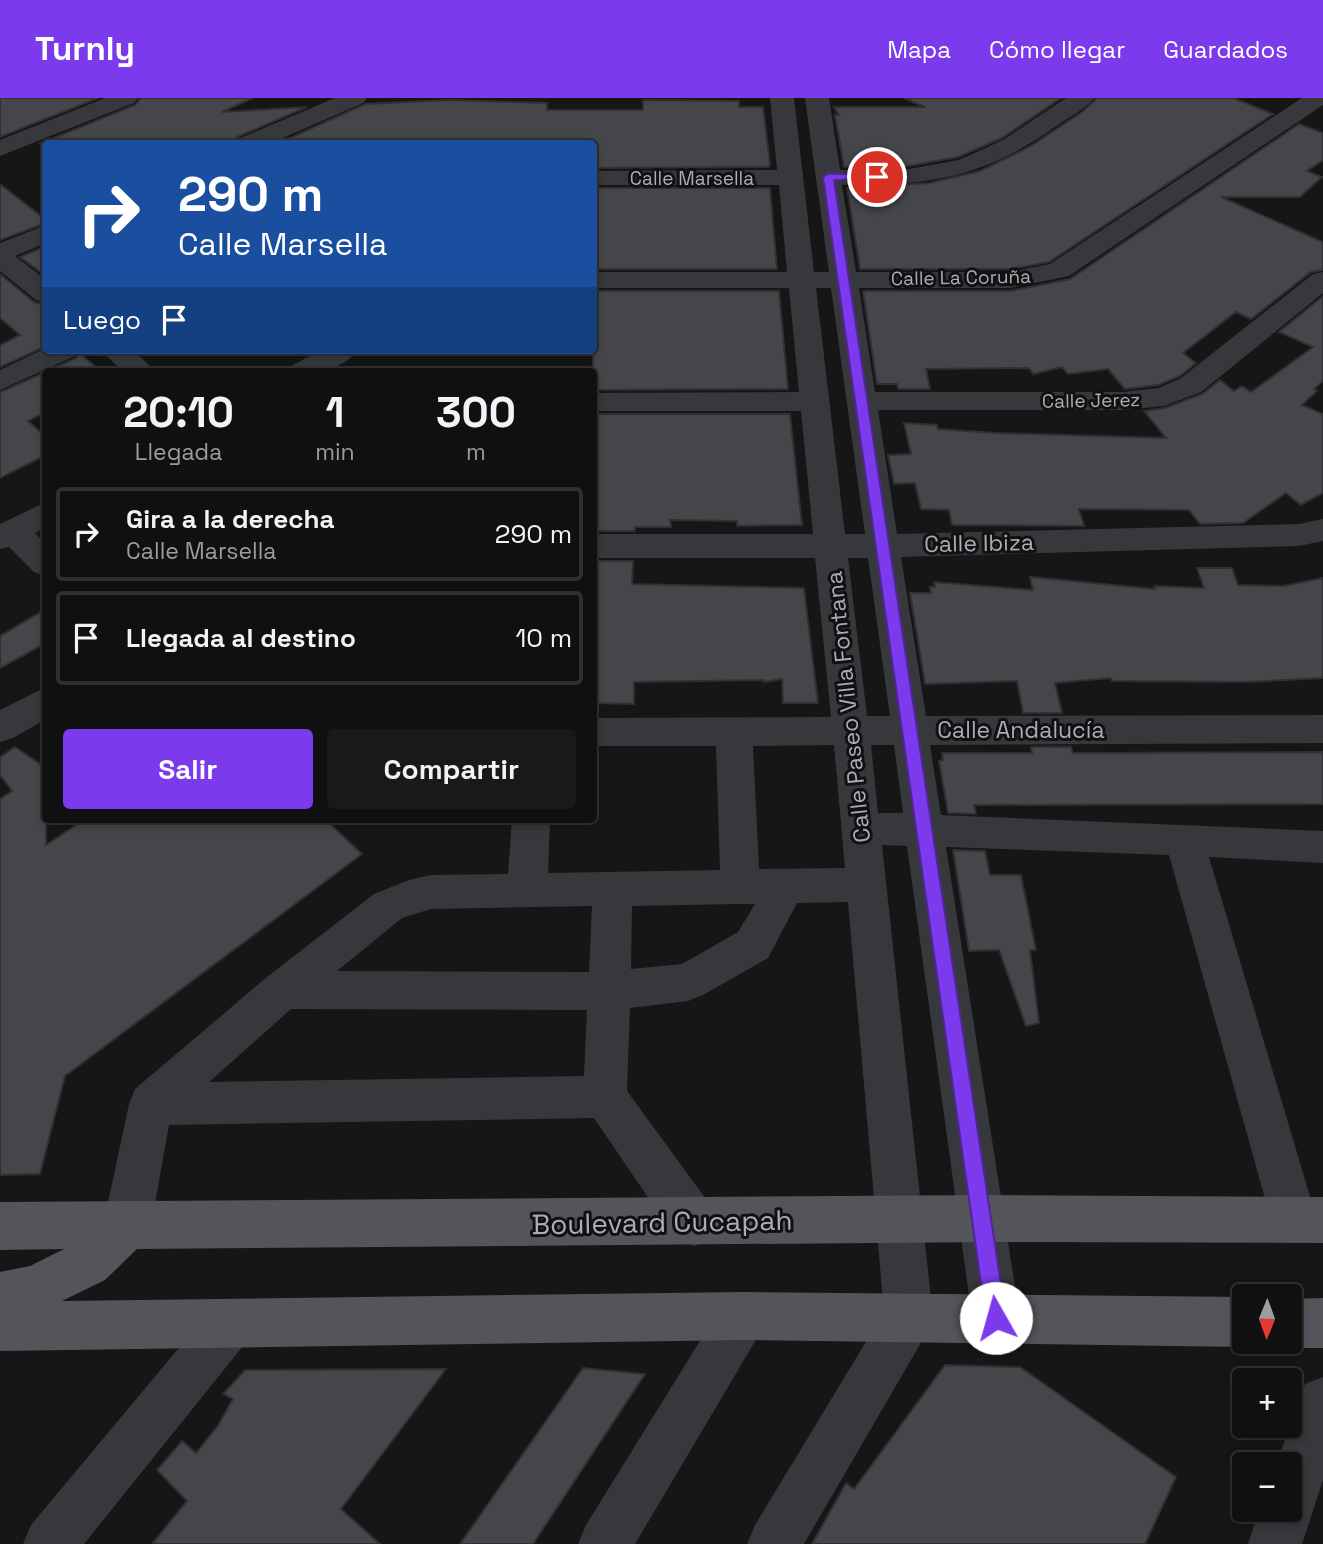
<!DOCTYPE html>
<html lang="es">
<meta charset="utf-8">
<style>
:root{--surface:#101011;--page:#19191a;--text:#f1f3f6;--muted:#9c9d9f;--line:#303031;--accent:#7c3aed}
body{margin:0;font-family:"Space Grotesk",sans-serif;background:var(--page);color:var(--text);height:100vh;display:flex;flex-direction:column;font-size:26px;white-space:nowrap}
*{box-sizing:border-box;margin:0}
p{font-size:23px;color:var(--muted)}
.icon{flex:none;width:38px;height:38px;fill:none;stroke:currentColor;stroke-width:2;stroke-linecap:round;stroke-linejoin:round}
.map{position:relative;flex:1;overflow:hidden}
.drawer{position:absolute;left:42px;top:270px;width:555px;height:455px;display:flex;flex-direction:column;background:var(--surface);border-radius:7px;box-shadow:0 4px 10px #0003,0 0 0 2px var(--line)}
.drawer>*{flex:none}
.guide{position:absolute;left:42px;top:42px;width:555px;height:214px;border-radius:7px;box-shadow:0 4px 10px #0003,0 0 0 2px var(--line);background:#1a4fa0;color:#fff;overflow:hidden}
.needle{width:46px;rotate:181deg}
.buttons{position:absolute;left:1232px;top:1186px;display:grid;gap:14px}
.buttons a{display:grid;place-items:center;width:70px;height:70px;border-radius:7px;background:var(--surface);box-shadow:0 4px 10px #0003,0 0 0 2px var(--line);font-size:35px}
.pin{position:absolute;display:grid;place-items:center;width:60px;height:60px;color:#fff;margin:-30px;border:4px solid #fff;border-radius:50%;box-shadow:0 2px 7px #0007}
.me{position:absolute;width:77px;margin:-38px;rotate:353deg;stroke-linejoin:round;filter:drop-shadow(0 0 5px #0008)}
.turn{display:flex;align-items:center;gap:24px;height:147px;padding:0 21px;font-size:32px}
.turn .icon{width:91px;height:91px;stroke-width:2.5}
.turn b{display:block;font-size:49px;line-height:60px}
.then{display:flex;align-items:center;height:66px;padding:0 21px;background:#0003;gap:14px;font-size:26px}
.eta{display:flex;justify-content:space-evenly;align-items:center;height:119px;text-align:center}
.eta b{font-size:42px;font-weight:700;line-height:49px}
.primary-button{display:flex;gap:14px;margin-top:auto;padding:14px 21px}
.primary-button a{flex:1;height:80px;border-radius:7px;background:var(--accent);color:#fff;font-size:28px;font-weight:700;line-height:80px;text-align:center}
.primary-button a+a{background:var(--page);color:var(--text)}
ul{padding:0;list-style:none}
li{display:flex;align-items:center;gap:21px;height:94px;margin:0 14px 10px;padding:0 7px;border:4px solid var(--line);border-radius:7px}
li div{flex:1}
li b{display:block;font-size:26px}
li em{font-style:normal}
header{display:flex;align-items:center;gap:42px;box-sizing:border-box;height:98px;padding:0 35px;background:var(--accent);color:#fff}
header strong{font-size:33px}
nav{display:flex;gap:38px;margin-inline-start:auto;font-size:24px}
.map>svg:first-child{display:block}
.building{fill:#45464a;stroke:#303033;stroke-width:2}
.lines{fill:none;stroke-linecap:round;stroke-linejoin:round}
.minor{fill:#37383c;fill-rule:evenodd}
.major{fill:#54555a;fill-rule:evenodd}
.route{fill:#7c3aed;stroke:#51269a;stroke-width:2}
.labels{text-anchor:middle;stroke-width:6;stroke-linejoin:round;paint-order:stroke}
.far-street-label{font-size:19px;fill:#a9adb6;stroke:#111112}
.street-label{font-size:23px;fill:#a9adb6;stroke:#111112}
.near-street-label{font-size:28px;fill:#a9adb6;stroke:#111112}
</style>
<header>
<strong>Turnly</strong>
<nav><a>Mapa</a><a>Cómo llegar</a><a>Guardados</a></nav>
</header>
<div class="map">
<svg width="1323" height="1446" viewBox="0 0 1323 1446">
<rect width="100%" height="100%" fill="#161617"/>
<path class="building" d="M 0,0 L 98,0 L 0,39 Z
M 141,0 L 253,0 L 222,14 L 307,9 L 237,39 L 233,46 L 39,46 L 135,7 Z
M 904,0 L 1061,0 L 1002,40 L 958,59 L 909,68 L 844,69 L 835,17 L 839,17 L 834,9 L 925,9 Z
M 1097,0 L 1233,0 L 1273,16 L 1049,164 L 1010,171 L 860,171 L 847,90 L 929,85 L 980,73 L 1029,49 L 1082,14 Z
M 448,2 L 547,5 L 547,12 L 643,12 L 643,2 L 739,3 L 739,9 L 763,9 L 770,67 L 768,69 L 593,70 L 593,46 L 277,46 L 365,6 Z
M 1299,26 L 1323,35 L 1323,62 L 1307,73 L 1322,79 L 1300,99 L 1221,99 L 1323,144 L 1323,172 L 1311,174 L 1251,221 L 1236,214 L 1183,255 L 1196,265 L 1180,278 L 1158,287 L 1125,291 L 1108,271 L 1068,276 L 1062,269 L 1033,276 L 1029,270 L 926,271 L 930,291 L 898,291 L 897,286 L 877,286 L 863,193 L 1010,193 L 1070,181 Z
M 0,86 L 46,122 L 46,125 L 0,142 Z
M 593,90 L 770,90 L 777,171 L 593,171 Z
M 46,148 L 46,178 L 20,159 Z
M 0,176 L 34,204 L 46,207 L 46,248 L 0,269 L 0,247 L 20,237 L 0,220 Z
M 593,193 L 779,193 L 788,291 L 593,292 Z
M 1323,198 L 1323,283 L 1314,291 L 1317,293 L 1302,307 L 1323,316 L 1323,395 L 1301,407 L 1286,395 L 1243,425 L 1200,426 L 1189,412 L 1079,411 L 1084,428 L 952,427 L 949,412 L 921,411 L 915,385 L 894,386 L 888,357 L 911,356 L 904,325 L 937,327 L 938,331 L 996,335 L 1166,340 L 1144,313 L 1165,310 L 1202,296 L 1220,282 L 1234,293 L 1242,288 L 1251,294 L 1313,249 L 1279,234 Z
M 80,256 L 101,273 L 48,273 L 76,260 Z
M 46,274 L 46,314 L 28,323 L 46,339 L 46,357 L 0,380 L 0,294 Z
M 593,316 L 790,316 L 802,427 L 737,428 L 737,423 L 670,422 L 671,429 L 635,429 L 635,433 L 593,433 Z
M 593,463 L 633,463 L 632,486 L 804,490 L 818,605 L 783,605 L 782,581 L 764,584 L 764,582 L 634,584 L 634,606 L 593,605 Z
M 1197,470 L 1232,470 L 1238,487 L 1283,488 L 1323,480 L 1323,580 L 1247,584 L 1112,583 L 1111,580 L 1055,585 L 1062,615 L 1023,615 L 1017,583 L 925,586 L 910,495 L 931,495 L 930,489 L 935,489 L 934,484 L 1033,492 L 1030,479 L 1155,491 L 1154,488 L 1204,490 Z
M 46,511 L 46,545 L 0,570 L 0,538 Z
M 15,649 L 46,670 L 46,747 L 85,721 L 325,721 L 362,756 L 65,978 L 40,1076 L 0,1077 L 0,701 L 12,693 L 0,677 L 0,659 Z
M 1031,649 L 1071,649 L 1073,655 L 1323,654 L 1323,706 L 974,707 L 976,716 L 948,715 L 939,663 L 943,662 L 942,655 L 1032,655 Z
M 953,752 L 985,753 L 990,777 L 1021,777 L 1036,852 L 1030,852 L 1039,925 L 1026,928 L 999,852 L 969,853 Z
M 945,1267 L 1020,1269 L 1176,1379 L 1145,1446 L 812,1446 L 846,1385 L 854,1391 Z
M 583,1270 L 645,1276 L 533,1446 L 460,1446 Z
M 446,1271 L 341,1411 L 380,1446 L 152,1446 L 187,1403 L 157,1372 L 182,1343 L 196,1355 L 217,1329 L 233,1301 L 223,1296 L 245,1272 Z"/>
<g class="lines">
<path class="minor" d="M 105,0 L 138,0 L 134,5 L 0,58 L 0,42 Z
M 335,0 L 367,0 L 363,5 L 269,46 L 235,46 L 238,41 Z
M 770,0 L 794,0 L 814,174 L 829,174 L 805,0 L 829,0 L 840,72 L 909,71 L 959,62 L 1003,42 L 1066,0 L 1094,0 C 1085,12 1067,20 1055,29 C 981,81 931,87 842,87 L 856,174 L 1010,174 L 1050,166 L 1302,0 L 1323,0 L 1323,7 L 1069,178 L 1010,190 L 859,190 L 875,294 L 1123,294 L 1159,290 L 1181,280 L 1313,176 L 1323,174 L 1323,195 L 1201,294 L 1164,308 L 1123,312 L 878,312 L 897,436 L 1299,426 L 1323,421 L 1323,443 L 1299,448 L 901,459 L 926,618 L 1323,617 L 1323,645 L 930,647 L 941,717 L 1323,733 L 1323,765 L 1209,759 L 1317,1122 L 1311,1139 L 1294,1145 L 1277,1139 L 1271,1122 L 1169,757 L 946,749 L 1020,1220 L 1013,1237 L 996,1244 L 979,1237 L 972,1220 L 907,748 L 882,747 L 933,1219 L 926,1236 L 804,1446 L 747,1446 L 755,1427 L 884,1214 L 848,804 L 797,805 L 768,860 L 703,897 L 688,903 L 630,910 L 627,993 L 711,1108 L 717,1125 L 711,1142 L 694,1148 L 677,1142 L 594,1020 L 169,1027 L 151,1128 L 144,1145 L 127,1152 L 110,1145 L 103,1128 L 129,1006 L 135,991 L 267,879 L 374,796 L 409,782 L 431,777 L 508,776 L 512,721 L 550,721 L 548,775 L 720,772 L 716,648 L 593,648 L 593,620 L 831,619 L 815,460 L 593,460 L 593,436 L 813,436 L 801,313 L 593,313 L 593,295 L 799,294 L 789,190 L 593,190 L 593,174 L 787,174 L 779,87 L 593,87 L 593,73 L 777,72 ZM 816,190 L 831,190 L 865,436 L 845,436 ZM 848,460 L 868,460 L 890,618 L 867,618 ZM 834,647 L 845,770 L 759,771 L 753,648 ZM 871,647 L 894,647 L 903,715 L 878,715 ZM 740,806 L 755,806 L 738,834 L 682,866 L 631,871 L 632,808 ZM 592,808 L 589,874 L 337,873 L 402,820 L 431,811 ZM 291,911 L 587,912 L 584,978 L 209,984 Z
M 46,127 L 46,145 L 15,158 L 46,182 L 46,204 L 36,202 L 0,173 L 0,145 Z
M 46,250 L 79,252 L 75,258 L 0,292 L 0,272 Z
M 101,252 L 133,252 L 155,273 L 122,273 Z
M 321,252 L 357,252 C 342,275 313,273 288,273 L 293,267 Z
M 46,404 L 46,429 L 35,435 L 46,446 L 46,478 L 34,474 L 9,449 L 0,451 L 0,426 Z
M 46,589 L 46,621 L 13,640 L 0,644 L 0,612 Z
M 743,1194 L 760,1201 L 767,1218 L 760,1235 L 635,1446 L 578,1446 L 586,1427 L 726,1201 Z
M 230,1201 L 247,1209 L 255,1226 L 247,1243 L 84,1446 L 23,1446 L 31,1427 L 213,1209 Z
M 1323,1279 L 1323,1382 L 1302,1446 L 1248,1446 L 1259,1412 L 1290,1412 L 1290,1367 L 1276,1367 L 1305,1286 Z"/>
<path class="major" d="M 992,1097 L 1323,1099 L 1323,1145 L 992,1144 L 137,1151 L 105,1182 L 62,1203 L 743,1194 L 1244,1199 L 1244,1244 L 1254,1244 L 1244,1249 L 743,1242 L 0,1253 L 0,1174 L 30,1168 L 64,1151 L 0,1152 L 0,1104 Z
M 1323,1200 L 1323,1250 L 1290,1250 L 1277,1244 L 1290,1244 L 1290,1201 Z"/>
</g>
<path class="route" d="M 877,76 L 882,79 L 880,81 L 834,82 L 1006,1220 L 1003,1227 L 996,1230 L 989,1227 L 986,1220 L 823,79 L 828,76 Z"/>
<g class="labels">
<g class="far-street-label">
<text x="692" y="87">Calle Marsella</text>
<text transform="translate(961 179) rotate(-1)" y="7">Calle La Coruña</text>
<text transform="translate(1091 302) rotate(-1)" y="7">Calle Jerez</text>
</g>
<g class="street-label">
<text transform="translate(979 445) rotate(-1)" y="8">Calle Ibiza</text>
<text transform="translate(848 609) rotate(-96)" y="8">Calle Paseo Villa Fontana</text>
<text x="1021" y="640">Calle Andalucía</text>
</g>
<g class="near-street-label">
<text transform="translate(662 1124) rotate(-1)" y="10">Boulevard Cucapah</text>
</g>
</g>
</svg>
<div class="buttons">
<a><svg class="needle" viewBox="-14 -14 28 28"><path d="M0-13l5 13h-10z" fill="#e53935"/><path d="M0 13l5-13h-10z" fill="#9c9d9f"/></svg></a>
<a>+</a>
<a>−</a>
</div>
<div class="pin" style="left:877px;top:79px;background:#d93025"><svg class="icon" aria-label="arrive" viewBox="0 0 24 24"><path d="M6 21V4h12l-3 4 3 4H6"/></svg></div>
<svg class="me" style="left:996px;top:1220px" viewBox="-20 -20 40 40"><circle r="19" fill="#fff"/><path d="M0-13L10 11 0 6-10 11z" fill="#7c3aed"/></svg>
<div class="guide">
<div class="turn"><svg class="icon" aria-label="right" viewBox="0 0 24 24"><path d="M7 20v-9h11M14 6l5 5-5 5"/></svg><div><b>290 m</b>Calle Marsella</div></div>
<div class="then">Luego<svg class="icon" aria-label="arrive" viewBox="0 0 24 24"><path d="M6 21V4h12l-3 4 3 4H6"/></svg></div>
</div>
<section class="drawer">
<div class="eta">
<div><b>20:10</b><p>Llegada</p></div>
<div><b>1</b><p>min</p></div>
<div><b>300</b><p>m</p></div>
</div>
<ul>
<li><svg class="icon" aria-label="right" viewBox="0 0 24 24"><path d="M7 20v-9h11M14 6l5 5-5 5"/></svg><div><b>Gira a la derecha</b><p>Calle Marsella</p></div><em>290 m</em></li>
<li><svg class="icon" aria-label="arrive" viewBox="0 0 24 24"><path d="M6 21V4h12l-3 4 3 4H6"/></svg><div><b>Llegada al destino</b></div><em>10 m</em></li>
</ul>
<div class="primary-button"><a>Salir</a><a>Compartir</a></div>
</section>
</div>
